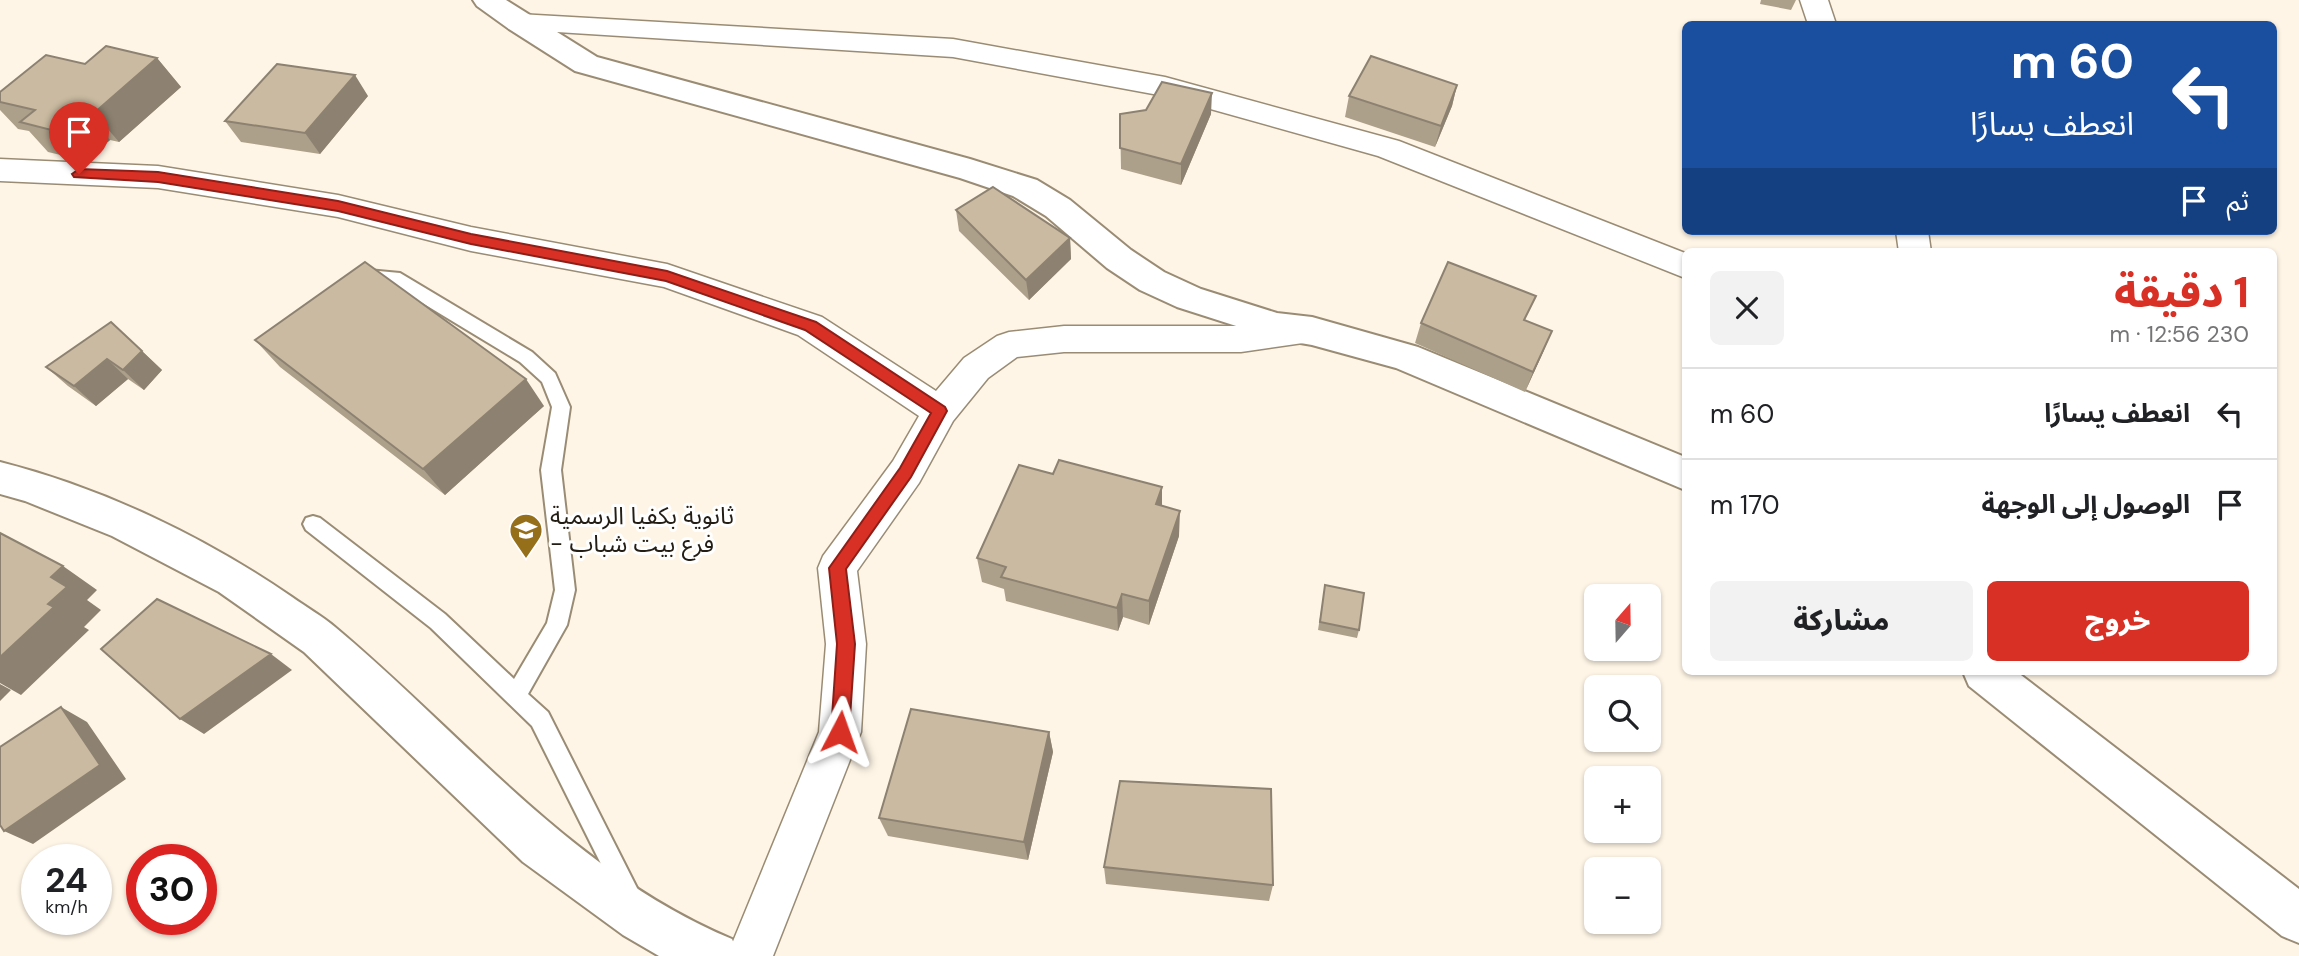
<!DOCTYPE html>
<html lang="ar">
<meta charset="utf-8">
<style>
:root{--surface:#fff;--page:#f2f2f2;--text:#202124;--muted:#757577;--line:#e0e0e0;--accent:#d93025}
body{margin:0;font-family:"DM Sans","Noto Sans Arabic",sans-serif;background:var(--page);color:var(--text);direction:rtl;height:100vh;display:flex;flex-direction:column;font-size:26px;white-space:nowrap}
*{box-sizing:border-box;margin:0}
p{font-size:23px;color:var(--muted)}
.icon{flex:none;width:38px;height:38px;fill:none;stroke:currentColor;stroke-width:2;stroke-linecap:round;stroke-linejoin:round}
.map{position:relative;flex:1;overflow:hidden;direction:ltr}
.panel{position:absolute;left:1682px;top:248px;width:595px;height:427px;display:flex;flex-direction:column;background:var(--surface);border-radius:10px;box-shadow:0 2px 5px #0004;direction:rtl}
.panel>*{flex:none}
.top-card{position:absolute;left:1682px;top:21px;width:595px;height:214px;border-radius:10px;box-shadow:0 2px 5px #0004;direction:rtl;background:#1a4fa0;color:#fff;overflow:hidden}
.needle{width:46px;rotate:20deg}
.fabs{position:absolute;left:1584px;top:584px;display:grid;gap:14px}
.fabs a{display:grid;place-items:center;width:77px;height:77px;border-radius:10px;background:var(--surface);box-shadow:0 2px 5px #0004;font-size:35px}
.speed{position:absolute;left:21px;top:844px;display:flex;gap:14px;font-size:35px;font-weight:700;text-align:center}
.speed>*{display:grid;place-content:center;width:91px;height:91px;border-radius:50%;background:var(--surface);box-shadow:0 2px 5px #0004;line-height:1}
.speed small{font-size:18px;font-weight:400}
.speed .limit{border:10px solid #d22;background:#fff;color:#111}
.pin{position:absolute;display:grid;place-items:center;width:60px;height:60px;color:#fff;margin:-72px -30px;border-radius:50% 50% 50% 0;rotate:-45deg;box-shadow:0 0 7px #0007}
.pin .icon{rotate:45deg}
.me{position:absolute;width:77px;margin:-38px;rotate:4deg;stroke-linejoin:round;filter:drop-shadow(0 0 5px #0008)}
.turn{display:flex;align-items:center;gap:24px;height:147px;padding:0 28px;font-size:32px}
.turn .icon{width:91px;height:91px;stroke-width:2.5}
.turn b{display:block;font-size:49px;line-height:60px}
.then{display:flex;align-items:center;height:66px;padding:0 28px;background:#0003;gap:14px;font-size:26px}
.round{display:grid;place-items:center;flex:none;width:74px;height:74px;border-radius:10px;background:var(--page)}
.head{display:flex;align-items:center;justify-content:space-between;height:119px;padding:0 28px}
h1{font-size:42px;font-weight:800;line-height:52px;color:var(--accent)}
.primary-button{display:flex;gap:14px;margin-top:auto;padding:14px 28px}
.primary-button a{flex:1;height:80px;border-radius:10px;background:var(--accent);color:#fff;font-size:28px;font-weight:800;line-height:80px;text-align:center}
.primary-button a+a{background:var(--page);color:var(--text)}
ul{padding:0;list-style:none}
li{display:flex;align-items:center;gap:21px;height:91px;padding:0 28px;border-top:2px solid var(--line)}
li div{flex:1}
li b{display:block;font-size:26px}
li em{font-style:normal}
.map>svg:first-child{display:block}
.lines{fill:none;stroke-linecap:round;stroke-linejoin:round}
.lane-casing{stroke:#9a8c74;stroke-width:4}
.street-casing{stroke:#9a8c74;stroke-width:3}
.secondary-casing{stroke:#9a8c74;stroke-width:4}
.lane{fill:#fff;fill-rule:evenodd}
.street{fill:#fff;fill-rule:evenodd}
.secondary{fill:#fff;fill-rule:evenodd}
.wall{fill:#ada08a}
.shaded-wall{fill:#8d8271}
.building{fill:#c9baa1;stroke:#8d8271;stroke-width:2}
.route{fill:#d93025;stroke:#8d1f18;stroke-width:2}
.labels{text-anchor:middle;stroke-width:6;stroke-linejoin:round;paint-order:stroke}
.poi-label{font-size:24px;fill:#231d14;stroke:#fff;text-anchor:start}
</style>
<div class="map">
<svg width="2299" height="956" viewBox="0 0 2299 956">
<rect width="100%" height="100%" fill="#fef5e6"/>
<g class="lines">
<defs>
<path id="lane" d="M 368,270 L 400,273 L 532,352 L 555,373 L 570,407 L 561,470 L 575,590 L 567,625 L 528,694 L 548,712 L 638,890 L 642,898 L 638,906 L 630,910 L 622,906 L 532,726 L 431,628 L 306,530 L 303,524 L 306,518 L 313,516 L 320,518 L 445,614 L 514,679 L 547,623 L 555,590 L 541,470 L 552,407 L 542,382 L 520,362 L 391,284 L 372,283 L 363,287 L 357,286 L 354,281 L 362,272 Z"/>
<path id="street" d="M 1800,0 L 1828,0 L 1836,24 L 1808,24 Z
M 519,14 L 953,39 L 1165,77 L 1399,141 L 1685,253 L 1685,278 L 1378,156 L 1164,96 L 953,57 L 509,29 L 505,23 L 509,17 Z
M 0,159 L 158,166 L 338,195 L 471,227 L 667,264 L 822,317 L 936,391 L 964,358 L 997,336 L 1009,332 L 1064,326 L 1241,326 L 1312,318 L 1324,322 L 1329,331 L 1324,340 L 1241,352 L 1064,352 L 1017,357 L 988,378 L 953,421 L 919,483 L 857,571 L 866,644 L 861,732 L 773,956 L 727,956 L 819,732 L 826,644 L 818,568 L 823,556 L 893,461 L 919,416 L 798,335 L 664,287 L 471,251 L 338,217 L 158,188 L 0,181 Z
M 1896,231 L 1928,231 L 1931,252 L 1899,252 Z"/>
<path id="secondary" d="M 473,0 L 506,0 L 597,57 L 970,159 L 1037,180 L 1070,200 L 1131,250 L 1164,272 L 1201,289 L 1277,313 L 1312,317 L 1418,347 L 1685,457 L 1685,490 L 1396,368 L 1312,345 L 1277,339 L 1177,307 L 1140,290 L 1107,268 L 1046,216 L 1013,196 L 960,178 L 575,71 L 509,29 L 477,6 Z
M 0,462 C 103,488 205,537 292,597 C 306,607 322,616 335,627 C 464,735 573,873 732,939 L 739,956 L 659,956 L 623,935 L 523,862 L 304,652 L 219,592 L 112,536 L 25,501 L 0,494 Z
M 1963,672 L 2017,672 L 2299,889 L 2299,943 L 2282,936 L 1969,686 Z"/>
</defs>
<use href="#lane" class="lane-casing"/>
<use href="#street" class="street-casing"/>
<use href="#secondary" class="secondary-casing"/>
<use href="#lane" class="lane"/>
<use href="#street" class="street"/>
<use href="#secondary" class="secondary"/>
</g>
<path class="wall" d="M 1761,0 L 1796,0 L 1791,10 L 1760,4 Z
M 157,58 L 181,87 L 119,142 L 110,140 L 86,161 L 48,152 L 29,131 L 18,129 L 0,110 L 0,92 L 85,64 Z
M 1457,85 L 1452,106 L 1435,147 L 1345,117 L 1349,96 Z
M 368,96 L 320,154 L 241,142 L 225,121 Z
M 1120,114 L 1211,114 L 1181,185 L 1121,169 Z
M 956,210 L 1070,238 L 1071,259 L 1029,300 L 959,231 Z
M 1526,320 L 1544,350 L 1525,392 L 1415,343 L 1421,323 Z
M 111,322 L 162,370 L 144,390 L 128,379 L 96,406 L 68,386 L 46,367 Z
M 255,340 L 544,406 L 445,495 L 280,367 Z
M 1053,474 L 1162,487 L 1162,506 L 1179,536 L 1149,625 L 1123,617 L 1118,631 L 1006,601 L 1004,589 L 982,582 L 977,558 Z
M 1325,585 L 1359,630 L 1357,638 L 1318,630 Z
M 1049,732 L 1053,752 L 1028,860 L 888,836 L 879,818 Z
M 1104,867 L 1273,885 L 1269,901 L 1106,884 Z"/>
<path class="shaded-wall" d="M 157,58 L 181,87 L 119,142 L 94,113 Z
M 355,75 L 368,96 L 320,154 L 305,133 Z
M 1457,85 L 1452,106 L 1435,147 L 1441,126 Z
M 1212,93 L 1211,114 L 1181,185 L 1181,164 Z
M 84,110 L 110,140 L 86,161 L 59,132 Z
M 1070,238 L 1071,259 L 1029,300 L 1026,280 Z
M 1552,331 L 1544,350 L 1525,392 L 1533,372 Z
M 142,351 L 162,370 L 144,390 L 123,370 Z
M 107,359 L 128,379 L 96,406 L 74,386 Z
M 526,379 L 544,406 L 445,495 L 423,469 Z
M 1162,487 L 1162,512 L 1156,504 Z
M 1180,511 L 1179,536 L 1149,625 L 1149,601 Z
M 63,566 L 97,590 L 87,600 L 101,610 L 84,627 L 89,630 L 21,695 L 0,683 L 0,657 L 48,604 L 51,577 Z
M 1122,594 L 1123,617 L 1118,631 L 1117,608 Z
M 271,654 L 292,670 L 204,734 L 180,719 Z
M 0,684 L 11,690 L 0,701 Z
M 61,707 L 87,722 L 126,779 L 33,844 L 4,831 Z
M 1049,732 L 1053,752 L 1028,860 L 1024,842 Z"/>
<path class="building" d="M 106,46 L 157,58 L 94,113 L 84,110 L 59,132 L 20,122 L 35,110 L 0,102 L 0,92 L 46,55 L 85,64 Z
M 1371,56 L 1457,85 L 1441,126 L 1349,96 Z
M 277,64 L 355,75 L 305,133 L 225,121 Z
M 1162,82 L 1212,93 L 1181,164 L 1120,148 L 1120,114 L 1146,110 Z
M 993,187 L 1070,238 L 1026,280 L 956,210 Z
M 365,262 L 526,379 L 423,469 L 255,340 Z
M 1448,262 L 1536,296 L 1524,320 L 1552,331 L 1533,372 L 1421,323 Z
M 111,322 L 142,351 L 123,370 L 107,359 L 74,386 L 46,367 Z
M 1059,460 L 1162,487 L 1156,504 L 1180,511 L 1149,601 L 1122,594 L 1117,608 L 1001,577 L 1006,567 L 977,558 L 1019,465 L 1053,474 Z
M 0,533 L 63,566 L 51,577 L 67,587 L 48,604 L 54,607 L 0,657 Z
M 1325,585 L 1364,593 L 1359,630 L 1320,622 Z
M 157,599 L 271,654 L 180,719 L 101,649 Z
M 61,707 L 100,765 L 4,831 L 0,825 L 0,747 Z
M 911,709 L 1049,732 L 1024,842 L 879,818 Z
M 1120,781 L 1271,789 L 1273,885 L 1104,867 Z"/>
<path class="route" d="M 79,169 L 158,172 L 338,201 L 471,234 L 667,271 L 816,322 L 945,407 L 947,411 L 911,477 L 846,569 L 855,644 L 849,732 L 846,738 L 840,741 L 834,738 L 831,732 L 837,644 L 829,568 L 900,468 L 931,413 L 805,330 L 666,281 L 471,244 L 338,211 L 158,182 L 74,177 L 72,174 Z"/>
<defs>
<symbol id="school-pin" viewBox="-11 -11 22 30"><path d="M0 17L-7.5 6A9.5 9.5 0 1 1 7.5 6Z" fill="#966f1a" stroke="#fff"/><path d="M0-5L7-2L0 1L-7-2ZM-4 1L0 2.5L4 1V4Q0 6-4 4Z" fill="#fff"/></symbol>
</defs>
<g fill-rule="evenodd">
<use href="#school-pin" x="507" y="511" width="38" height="52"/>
</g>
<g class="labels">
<g class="poi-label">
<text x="550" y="524">ثانوية بكفيا الرسمية<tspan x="550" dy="28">- فرع بيت شباب</tspan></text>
</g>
</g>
</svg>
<div class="fabs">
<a><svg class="needle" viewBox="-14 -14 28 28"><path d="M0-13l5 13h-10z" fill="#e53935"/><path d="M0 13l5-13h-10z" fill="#757577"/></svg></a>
<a><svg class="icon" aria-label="search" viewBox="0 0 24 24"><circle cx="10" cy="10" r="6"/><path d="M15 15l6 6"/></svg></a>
<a>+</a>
<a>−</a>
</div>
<div class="speed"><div>24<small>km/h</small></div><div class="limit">30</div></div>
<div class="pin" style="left:79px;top:174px;background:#d93025"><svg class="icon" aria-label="arrive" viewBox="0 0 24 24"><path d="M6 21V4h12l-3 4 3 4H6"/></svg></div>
<svg class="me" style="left:840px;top:732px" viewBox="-20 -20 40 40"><path d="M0-17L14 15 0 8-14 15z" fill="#d93025" stroke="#fff" stroke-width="4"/></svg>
<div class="top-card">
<div class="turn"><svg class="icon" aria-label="left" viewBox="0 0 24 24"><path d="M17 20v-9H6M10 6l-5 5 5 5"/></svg><div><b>60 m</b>انعطف يسارًا</div></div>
<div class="then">ثم<svg class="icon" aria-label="arrive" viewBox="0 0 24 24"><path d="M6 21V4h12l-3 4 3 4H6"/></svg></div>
</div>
<section class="panel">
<div class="head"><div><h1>1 دقيقة</h1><p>230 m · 12:56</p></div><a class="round"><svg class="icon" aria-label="close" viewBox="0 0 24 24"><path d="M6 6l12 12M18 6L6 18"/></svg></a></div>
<ul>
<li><svg class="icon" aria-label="left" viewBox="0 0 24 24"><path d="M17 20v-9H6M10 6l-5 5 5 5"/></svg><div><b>انعطف يسارًا</b></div><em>60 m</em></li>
<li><svg class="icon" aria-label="arrive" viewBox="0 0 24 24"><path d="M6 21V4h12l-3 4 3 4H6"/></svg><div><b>الوصول إلى الوجهة</b></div><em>170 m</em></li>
</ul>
<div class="primary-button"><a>خروج</a><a>مشاركة</a></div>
</section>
</div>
